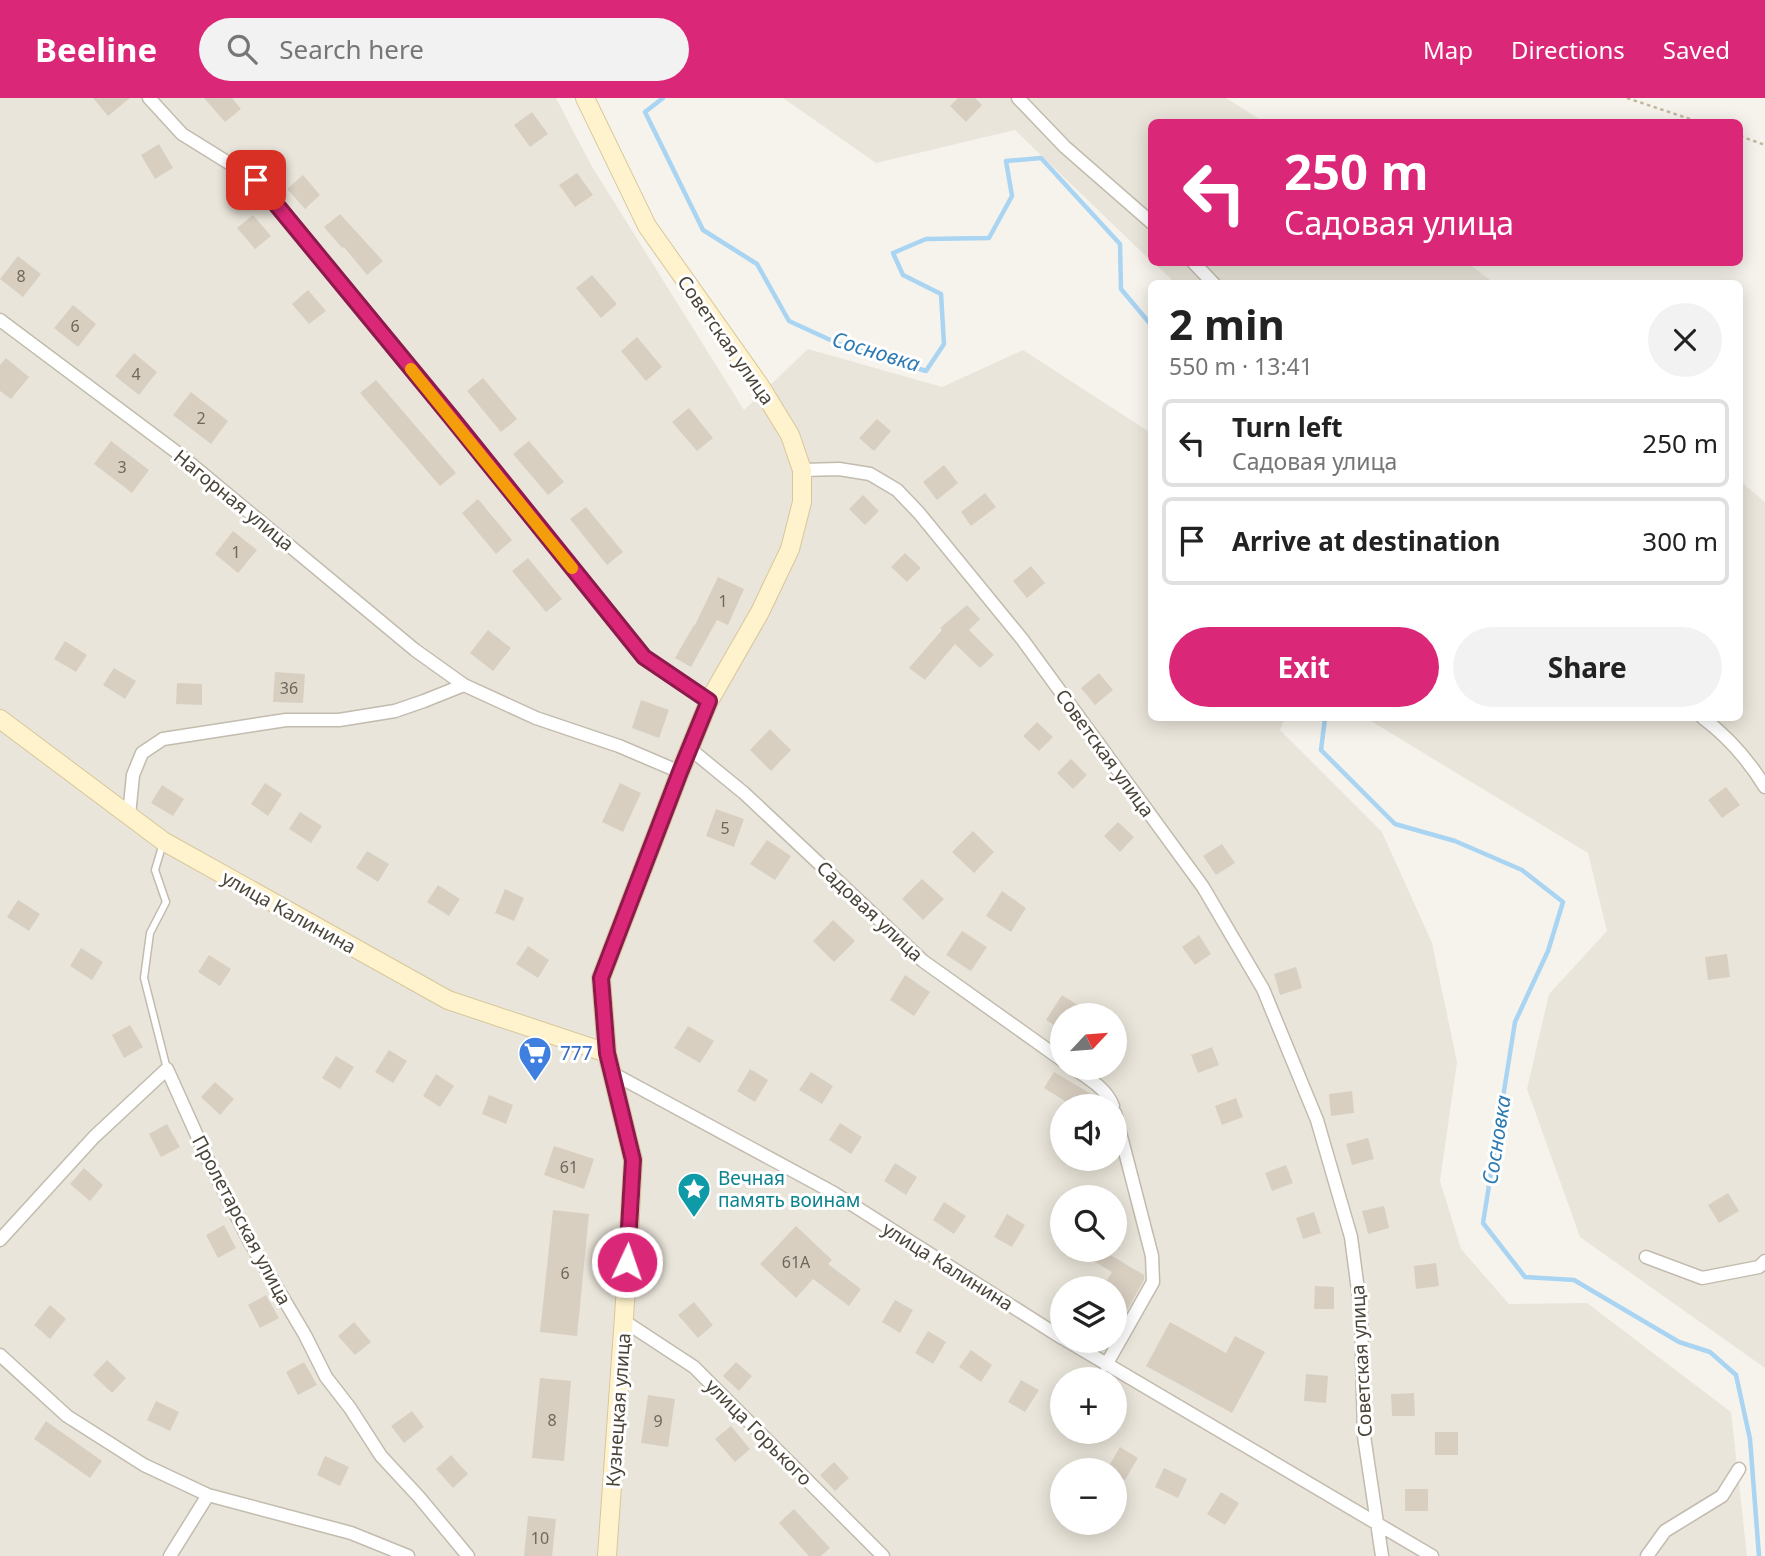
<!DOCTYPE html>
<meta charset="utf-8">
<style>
:root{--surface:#fff;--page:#f2f2f2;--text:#222;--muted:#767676;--line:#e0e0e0;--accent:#db2777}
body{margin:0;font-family:"Noto Sans",sans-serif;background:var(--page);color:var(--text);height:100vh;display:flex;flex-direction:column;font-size:26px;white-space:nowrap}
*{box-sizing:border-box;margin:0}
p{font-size:23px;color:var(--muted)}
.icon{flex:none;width:38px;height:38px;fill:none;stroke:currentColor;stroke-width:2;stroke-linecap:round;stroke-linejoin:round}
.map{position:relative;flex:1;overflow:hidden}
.drawer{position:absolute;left:1148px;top:182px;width:595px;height:441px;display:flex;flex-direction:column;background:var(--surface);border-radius:10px;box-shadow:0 4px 18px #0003}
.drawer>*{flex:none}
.guide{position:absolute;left:1148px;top:21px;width:595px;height:147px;border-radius:10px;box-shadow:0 4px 18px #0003;background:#db2777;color:#fff;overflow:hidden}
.needle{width:46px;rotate:64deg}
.controls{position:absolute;left:1050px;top:905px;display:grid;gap:14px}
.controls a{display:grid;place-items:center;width:77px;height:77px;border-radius:50%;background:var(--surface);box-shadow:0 4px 18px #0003;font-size:35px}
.pin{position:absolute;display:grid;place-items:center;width:60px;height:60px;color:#fff;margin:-30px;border-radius:14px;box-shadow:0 4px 10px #0006}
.me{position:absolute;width:77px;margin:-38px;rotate:3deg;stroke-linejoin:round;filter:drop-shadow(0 0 5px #0008)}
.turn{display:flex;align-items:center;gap:24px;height:147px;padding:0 21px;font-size:32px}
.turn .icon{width:91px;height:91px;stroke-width:2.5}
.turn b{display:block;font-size:49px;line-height:60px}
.round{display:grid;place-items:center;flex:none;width:74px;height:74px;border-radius:37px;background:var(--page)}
.headline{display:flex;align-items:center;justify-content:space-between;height:119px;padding:0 21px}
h1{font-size:42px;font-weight:700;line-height:52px}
.primary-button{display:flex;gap:14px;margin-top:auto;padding:14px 21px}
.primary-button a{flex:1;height:80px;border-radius:42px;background:var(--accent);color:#fff;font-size:28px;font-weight:700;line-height:80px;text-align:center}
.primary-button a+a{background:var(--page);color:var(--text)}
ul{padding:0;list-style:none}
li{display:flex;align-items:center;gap:21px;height:88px;margin:0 14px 10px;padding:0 7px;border:4px solid var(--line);border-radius:10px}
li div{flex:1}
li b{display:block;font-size:26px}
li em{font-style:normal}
header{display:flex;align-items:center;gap:42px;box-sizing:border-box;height:98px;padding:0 35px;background:var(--accent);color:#fff}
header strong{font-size:33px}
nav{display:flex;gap:38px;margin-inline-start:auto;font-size:24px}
.search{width:490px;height:63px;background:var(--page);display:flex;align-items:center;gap:18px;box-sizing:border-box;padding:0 24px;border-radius:38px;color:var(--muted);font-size:26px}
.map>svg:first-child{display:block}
.residential{fill:#eae5da;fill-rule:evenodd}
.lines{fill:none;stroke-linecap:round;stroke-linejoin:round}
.stream{stroke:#a9d4f2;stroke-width:4.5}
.building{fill:#d8cfc1}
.lane-casing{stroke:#c2bbae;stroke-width:9}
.street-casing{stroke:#c2bbae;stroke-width:15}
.secondary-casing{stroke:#d6c79b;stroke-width:20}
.path{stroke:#c4b79f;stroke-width:2.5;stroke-dasharray:3.5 3.5;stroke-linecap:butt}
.lane{stroke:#fff;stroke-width:6}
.street{stroke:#fff;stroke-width:12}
.secondary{stroke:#fff3cd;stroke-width:18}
.route-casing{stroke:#8e194d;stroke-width:18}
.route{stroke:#db2777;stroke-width:12}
.slow{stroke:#f59e0b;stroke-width:12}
.labels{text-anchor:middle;stroke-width:6;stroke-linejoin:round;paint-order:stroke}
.number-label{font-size:16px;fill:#6e675b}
.street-label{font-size:19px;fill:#4b4439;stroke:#fff}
.shop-label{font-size:19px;fill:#366cbe;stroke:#fff;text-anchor:start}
.culture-label{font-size:19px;fill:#0d838f;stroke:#fff;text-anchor:start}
.water-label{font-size:21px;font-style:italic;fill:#2e7ab2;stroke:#fff}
</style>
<header>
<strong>Beeline</strong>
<div class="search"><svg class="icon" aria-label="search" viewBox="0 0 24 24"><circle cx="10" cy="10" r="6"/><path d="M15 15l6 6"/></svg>Search here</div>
<nav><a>Map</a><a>Directions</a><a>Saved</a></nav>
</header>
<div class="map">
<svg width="1765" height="1458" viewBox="0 0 1765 1458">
<rect width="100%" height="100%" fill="#f6f3ec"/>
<path class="residential" d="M 0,0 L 556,0 L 591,67 L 744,312 L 808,251 L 942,289 L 1023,252 L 1151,335 L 1152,620 L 1285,620 L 1280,632 L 1382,734 L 1432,845 L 1457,964 L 1440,1083 L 1461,1151 L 1509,1206 L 1587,1205 L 1731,1314 L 1747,1458 L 0,1458 ZM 1062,917 L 1115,917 L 1115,970 L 1062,970 ZM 1062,1008 L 1115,1008 L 1115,1060 L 1062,1060 ZM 1062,1099 L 1115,1099 L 1115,1152 L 1062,1152 ZM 1062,1190 L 1115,1190 L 1115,1242 L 1062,1242 ZM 1062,1281 L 1115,1281 L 1115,1334 L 1062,1334 ZM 1062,1372 L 1115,1372 L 1115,1424 L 1062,1424 Z
M 783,0 L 1226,0 L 1264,24 L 1152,24 L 1151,163 L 1015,32 L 876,65 Z
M 1154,165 L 1468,165 L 1494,185 L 1175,185 Z
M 1740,383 L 1765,404 L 1765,1270 L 1580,1139 L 1527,991 L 1549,896 L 1607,833 L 1588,755 L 1366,620 L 1740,620 Z"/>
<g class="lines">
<path class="stream" d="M 663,0 L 645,14 L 703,132 L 757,166 L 789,223 L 839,246 L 926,273 L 944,246 L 941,196 L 903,177 L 893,155 L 926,141 L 989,140 L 1012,98 L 1006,63 L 1041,60 L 1120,146 L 1121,191 L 1152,228
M 1325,620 L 1321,652 L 1395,726 L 1455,743 L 1522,772 L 1563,804 L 1548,853 L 1515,924 L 1483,1125 L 1525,1179 L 1574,1182 L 1679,1244 L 1710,1254 L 1736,1277 L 1750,1341 L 1759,1458"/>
</g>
<path class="building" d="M 93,0 L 130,0 L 108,18 Z
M 204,0 L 232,0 L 241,11 L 225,24 Z
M 958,0 L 975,0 L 982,7 L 966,24 L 950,8 Z
M 532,14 L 548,36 L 530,49 L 514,27 Z
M 159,46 L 173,70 L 155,81 L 141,57 Z
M 577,75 L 593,97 L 575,109 L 559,87 Z
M 303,77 L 320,97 L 305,111 L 287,91 Z
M 340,116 L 383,163 L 367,177 L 344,149 L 342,150 L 324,129 Z
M 253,117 L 271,138 L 255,151 L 237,130 Z
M 18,158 L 41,176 L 23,199 L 0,181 Z
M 592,177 L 617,206 L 601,220 L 576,190 Z
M 308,192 L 326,213 L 309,226 L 292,206 Z
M 73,207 L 96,226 L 78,249 L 54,230 Z
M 637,239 L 662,269 L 646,283 L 621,253 Z
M 134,255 L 157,274 L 139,297 L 115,278 Z
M 6,260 L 29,279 L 11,301 L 0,293 L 0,267 Z
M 483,280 L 517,321 L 501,334 L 467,293 Z
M 376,282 L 456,375 L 440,388 L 360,295 Z
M 191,294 L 228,323 L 211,346 L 173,317 Z
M 689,310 L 713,340 L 697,353 L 672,324 Z
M 877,321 L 891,333 L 874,353 L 859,340 Z
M 111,343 L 149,372 L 132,395 L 94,366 Z
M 529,343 L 564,384 L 548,397 L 513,356 Z
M 944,367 L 958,385 L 937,402 L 923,384 Z
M 985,395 L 996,409 L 971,428 L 961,414 Z
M 863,397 L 879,413 L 865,427 L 849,411 Z
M 478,401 L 512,442 L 496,456 L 462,415 Z
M 586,409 L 623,454 L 607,467 L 570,421 Z
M 233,433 L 257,452 L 238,475 L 215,456 Z
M 905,455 L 921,470 L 907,484 L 891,469 Z
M 528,460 L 562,501 L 546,514 L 512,473 Z
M 1031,468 L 1045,485 L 1027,500 L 1013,483 Z
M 718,479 L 744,491 L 728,527 L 717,522 L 691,569 L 675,560 L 694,527 L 695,527 Z
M 967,507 L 980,521 L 969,532 L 994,557 L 980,570 L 955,546 L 925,582 L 909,570 L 942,532 L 940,530 Z
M 488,532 L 511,550 L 493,573 L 470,555 Z
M 65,543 L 87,557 L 76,574 L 54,561 Z
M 114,570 L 136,583 L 125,601 L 103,587 Z
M 275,574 L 305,576 L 303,605 L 273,604 Z
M 1099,575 L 1113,592 L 1095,607 L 1081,590 Z
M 177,585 L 202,586 L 202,607 L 176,606 Z
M 641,602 L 669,612 L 659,640 L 632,630 Z
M 1037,624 L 1053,639 L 1039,653 L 1023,638 Z
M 770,631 L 791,652 L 771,673 L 750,652 Z
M 1071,661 L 1087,677 L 1073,691 L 1057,675 Z
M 265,685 L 282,696 L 268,718 L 251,706 Z
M 620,685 L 641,695 L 623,734 L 602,724 Z
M 162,687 L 184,701 L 173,718 L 151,705 Z
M 1726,689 L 1740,707 L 1722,720 L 1708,702 Z
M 716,711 L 744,721 L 734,749 L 706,738 Z
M 300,714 L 322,728 L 311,745 L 289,731 Z
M 1118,724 L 1134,739 L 1120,754 L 1104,738 Z
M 973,733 L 994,754 L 974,775 L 952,754 Z
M 767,742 L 791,758 L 775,782 L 750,766 Z
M 1222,746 L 1235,765 L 1216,777 L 1203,758 Z
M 367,753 L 389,766 L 378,784 L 356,770 Z
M 922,781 L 944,801 L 923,822 L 902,801 Z
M 438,787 L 460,801 L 449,818 L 427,804 Z
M 505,791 L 524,800 L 514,823 L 495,815 Z
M 1002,793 L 1026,810 L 1011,834 L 986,818 Z
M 18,802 L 40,816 L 29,833 L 7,819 Z
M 833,822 L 855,843 L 834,864 L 813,843 Z
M 962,833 L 987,849 L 971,873 L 946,857 Z
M 1199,837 L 1211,856 L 1195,867 L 1182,849 Z
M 528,848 L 549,862 L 538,880 L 516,866 Z
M 81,850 L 103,864 L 92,882 L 70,868 Z
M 1727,856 L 1730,879 L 1708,882 L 1705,859 Z
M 209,857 L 231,871 L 220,888 L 198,874 Z
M 1296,869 L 1302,890 L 1280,897 L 1274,876 Z
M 905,877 L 930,894 L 914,918 L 890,902 Z
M 1062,897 L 1093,917 L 1062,917 L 1062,932 L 1046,922 Z
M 130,927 L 143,949 L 124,960 L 112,937 Z
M 688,928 L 714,943 L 700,965 L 674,950 Z
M 1212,949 L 1219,967 L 1198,975 L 1191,957 Z
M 389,952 L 407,963 L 393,985 L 375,974 Z
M 336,958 L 354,969 L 340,991 L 322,980 Z
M 750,971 L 768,982 L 755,1004 L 737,993 Z
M 811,974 L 833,988 L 822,1006 L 799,992 Z
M 1054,974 L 1091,996 L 1084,1008 L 1073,1008 L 1044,990 Z
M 436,976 L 454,988 L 440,1009 L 423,998 Z
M 215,984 L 234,1001 L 220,1017 L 201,999 Z
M 1352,993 L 1354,1015 L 1331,1018 L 1329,996 Z
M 489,997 L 513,1007 L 506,1026 L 482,1016 Z
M 1236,1000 L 1243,1019 L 1222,1027 L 1215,1008 Z
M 840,1025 L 862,1039 L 851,1056 L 829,1042 Z
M 167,1026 L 180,1049 L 161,1059 L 149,1036 Z
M 1368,1040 L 1374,1061 L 1352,1067 L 1346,1046 Z
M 554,1048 L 594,1061 L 584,1091 L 544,1077 Z
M 895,1065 L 917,1079 L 906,1097 L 884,1083 Z
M 1286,1067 L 1293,1085 L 1272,1093 L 1265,1075 Z
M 84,1070 L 103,1087 L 90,1103 L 70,1086 Z
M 1728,1095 L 1739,1113 L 1719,1125 L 1708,1107 Z
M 944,1104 L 966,1118 L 954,1136 L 933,1122 Z
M 1384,1108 L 1389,1130 L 1368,1136 L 1362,1113 Z
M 553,1112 L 589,1116 L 577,1238 L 540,1234 Z
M 1314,1114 L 1321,1135 L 1303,1141 L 1296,1120 Z
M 1007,1116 L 1025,1127 L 1012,1149 L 994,1139 Z
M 224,1127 L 236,1150 L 218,1160 L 206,1137 Z
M 796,1128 L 832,1162 L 828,1166 L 861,1191 L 849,1208 L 813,1181 L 796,1200 L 760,1166 Z
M 1075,1152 L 1102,1152 L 1144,1177 L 1144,1182 L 1115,1234 L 1115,1190 L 1102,1190 L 1112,1174 Z
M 1436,1165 L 1439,1188 L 1416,1191 L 1414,1168 Z
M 1315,1188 L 1334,1189 L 1334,1211 L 1314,1211 Z
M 266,1197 L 279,1220 L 260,1230 L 248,1207 Z
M 895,1202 L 913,1212 L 900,1235 L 882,1224 Z
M 694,1204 L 713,1227 L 698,1240 L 678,1217 Z
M 50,1207 L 66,1221 L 50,1241 L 34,1227 Z
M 354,1224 L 371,1244 L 355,1257 L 338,1238 Z
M 1170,1224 L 1226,1255 L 1235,1238 L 1265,1254 L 1232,1315 L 1146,1268 Z
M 928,1233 L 946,1244 L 933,1266 L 915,1255 Z
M 971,1252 L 992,1267 L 981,1284 L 959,1269 Z
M 107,1262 L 126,1280 L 112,1295 L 93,1277 Z
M 304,1264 L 317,1287 L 298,1297 L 286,1274 Z
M 736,1264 L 752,1278 L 739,1293 L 723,1278 Z
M 1306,1276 L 1328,1278 L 1326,1305 L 1304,1303 Z
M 540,1280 L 571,1283 L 564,1363 L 532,1360 Z
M 1021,1282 L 1039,1292 L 1025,1314 L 1008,1304 Z
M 1414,1295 L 1415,1318 L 1392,1318 L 1391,1296 Z
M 648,1297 L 675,1301 L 668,1349 L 641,1345 Z
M 156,1303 L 179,1314 L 170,1333 L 147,1322 Z
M 412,1313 L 424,1329 L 404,1345 L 391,1328 Z
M 46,1323 L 102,1363 L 90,1380 L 34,1341 Z
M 731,1328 L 750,1351 L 735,1364 L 715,1341 Z
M 1435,1334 L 1458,1334 L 1458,1357 L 1435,1357 Z
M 1120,1349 L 1138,1360 L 1125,1382 L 1115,1376 L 1115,1372 L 1107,1371 Z
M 451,1357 L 468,1376 L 453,1390 L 436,1371 Z
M 325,1358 L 349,1369 L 340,1388 L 317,1377 Z
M 834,1364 L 849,1380 L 835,1393 L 820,1377 Z
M 1164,1370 L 1187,1381 L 1178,1400 L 1155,1389 Z
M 1405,1391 L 1428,1391 L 1428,1413 L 1405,1413 Z
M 1221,1394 L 1239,1405 L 1225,1427 L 1207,1416 Z
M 794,1411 L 830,1450 L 821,1458 L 809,1458 L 779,1425 Z
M 528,1418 L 556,1421 L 552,1458 L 524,1458 Z"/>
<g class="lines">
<defs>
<path id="lane" d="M 163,745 L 155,772 L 166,804 L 150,835 L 144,880 L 167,971"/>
<path id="street" d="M 149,0 L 182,36 L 256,82 L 644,559 L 709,603
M 1018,0 L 1065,49 L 1152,125
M 1193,164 L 1214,186
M 0,222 L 179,356 L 415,552 L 464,587 L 536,620 L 619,648 L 680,674
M 802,372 L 839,371 L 870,376 L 897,392 L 919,415 L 1022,541 L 1203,789 L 1263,891 L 1317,1022 L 1351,1139 L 1361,1215 L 1364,1338 L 1382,1458
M 1703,620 C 1727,638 1749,663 1765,689
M 689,650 L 744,695 L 923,863 L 1062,962
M 129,717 L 133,677 L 142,655 L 163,641 L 286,622 L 339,622 L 395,613 L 424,603 L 464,587
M 1073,970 C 1088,980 1106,990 1113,1008
M 612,975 L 834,1095 L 1062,1240
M 0,1142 L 94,1039 L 167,971 L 208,1062 L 251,1146 L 305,1237 L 326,1279 L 350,1310 L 381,1358 L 419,1399 L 468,1458
M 1646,1159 L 1702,1180 L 1759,1169 L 1765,1163
M 624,1223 L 694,1269 L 883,1458
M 1066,1242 L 1432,1458
M 0,1257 L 67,1318 L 144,1367 L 208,1397 L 351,1435 L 408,1458
M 1106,1267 L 1153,1184 L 1152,1158 L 1115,1015
M 170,1458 L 208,1397
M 1647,1458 L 1665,1433 L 1722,1398 L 1739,1371"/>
<path id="secondary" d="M 585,0 L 647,128 L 760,288 L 790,337 L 802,372 L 802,404 L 790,451 L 760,514 L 709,603 L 680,674 L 601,880 L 607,955 L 633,1062 L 626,1190 L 607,1458
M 0,621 L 163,743 L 448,902 L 607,955"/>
</defs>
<use href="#lane" class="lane-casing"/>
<use href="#street" class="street-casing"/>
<use href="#secondary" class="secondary-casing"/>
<path class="path" d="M 1627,0 L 1699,24
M 1740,38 L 1765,47"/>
<use href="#lane" class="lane"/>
<use href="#street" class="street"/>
<use href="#secondary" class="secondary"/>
</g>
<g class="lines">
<defs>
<path id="route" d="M 256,82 L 451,319 L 644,559 L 709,603 L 680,674 L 601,880 L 607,955 L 633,1062 L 627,1164"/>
</defs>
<use href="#route" class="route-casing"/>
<use href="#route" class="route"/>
<path class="slow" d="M 411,271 L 572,470"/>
</g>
<defs>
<symbol id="supermarket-pin" viewBox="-11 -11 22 30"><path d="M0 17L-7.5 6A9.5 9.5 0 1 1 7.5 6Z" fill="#3f7fe0" stroke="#fff"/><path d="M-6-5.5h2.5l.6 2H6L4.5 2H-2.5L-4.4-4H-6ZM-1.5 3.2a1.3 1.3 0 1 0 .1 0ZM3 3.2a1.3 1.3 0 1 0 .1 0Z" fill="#fff"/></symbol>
<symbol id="sight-pin" viewBox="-11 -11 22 30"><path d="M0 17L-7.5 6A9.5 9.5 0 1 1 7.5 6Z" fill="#0f9aa8" stroke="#fff"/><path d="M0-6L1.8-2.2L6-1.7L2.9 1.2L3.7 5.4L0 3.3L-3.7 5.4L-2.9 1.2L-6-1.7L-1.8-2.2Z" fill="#fff"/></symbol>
</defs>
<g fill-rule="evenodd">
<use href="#supermarket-pin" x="516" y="936" width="38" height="52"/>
<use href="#sight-pin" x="675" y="1072" width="38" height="52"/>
</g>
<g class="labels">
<g class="number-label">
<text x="21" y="184">8</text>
<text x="75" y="234">6</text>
<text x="136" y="282">4</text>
<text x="201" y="326">2</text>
<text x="122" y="375">3</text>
<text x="236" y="460">1</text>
<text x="723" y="509">1</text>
<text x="289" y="596">36</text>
<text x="725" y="736">5</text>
<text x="569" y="1075">61</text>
<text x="796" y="1170">61А</text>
<text x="565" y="1181">6</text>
<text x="552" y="1328">8</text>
<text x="658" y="1329">9</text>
<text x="540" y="1446">10</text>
</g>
<g class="street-label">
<text transform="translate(726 242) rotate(55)" y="7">Советская улица</text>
<text transform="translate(234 402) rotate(39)" y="7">Нагорная улица</text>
<text transform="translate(1105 655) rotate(54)" y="7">Советская улица</text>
<text transform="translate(870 813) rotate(43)" y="7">Садовая улица</text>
<text transform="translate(289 814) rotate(29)" y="7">улица Калинина</text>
<text transform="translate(242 1122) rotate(62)" y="7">Пролетарская улица</text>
<text transform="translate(948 1168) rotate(32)" y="7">улица Калинина</text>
<text transform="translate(1361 1263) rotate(-93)" y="7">Советская улица</text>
<text transform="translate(618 1312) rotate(-86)" y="7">Кузнецкая улица</text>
<text transform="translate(759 1334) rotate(45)" y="7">улица Горького</text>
</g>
<g class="shop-label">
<text x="560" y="962">777</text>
</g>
<g class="culture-label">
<text x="718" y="1087">Вечная<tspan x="718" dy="22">память воинам</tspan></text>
</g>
<g class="water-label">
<text transform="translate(876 254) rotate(17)" y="7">Сосновка</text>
<text transform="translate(1497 1042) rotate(-81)" y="7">Сосновка</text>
</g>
</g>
</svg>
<div class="controls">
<a><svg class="needle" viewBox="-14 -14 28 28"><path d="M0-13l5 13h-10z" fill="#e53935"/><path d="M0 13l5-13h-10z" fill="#767676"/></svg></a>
<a><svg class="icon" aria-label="sound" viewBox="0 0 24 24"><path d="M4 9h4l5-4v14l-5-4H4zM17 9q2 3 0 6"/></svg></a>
<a><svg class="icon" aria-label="search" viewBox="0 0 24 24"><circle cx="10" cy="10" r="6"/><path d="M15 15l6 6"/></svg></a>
<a><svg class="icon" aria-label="layers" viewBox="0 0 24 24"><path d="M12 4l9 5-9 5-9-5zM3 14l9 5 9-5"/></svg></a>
<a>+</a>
<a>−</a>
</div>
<div class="pin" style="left:256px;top:82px;background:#d93025"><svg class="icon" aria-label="arrive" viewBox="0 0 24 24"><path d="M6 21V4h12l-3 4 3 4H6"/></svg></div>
<svg class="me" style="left:627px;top:1164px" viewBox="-20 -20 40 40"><circle r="17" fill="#db2777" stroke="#fff" stroke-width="3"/><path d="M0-11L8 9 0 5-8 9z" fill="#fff"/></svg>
<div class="guide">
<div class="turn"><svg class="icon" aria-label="left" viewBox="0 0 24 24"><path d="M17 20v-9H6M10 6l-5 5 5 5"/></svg><div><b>250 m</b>Садовая улица</div></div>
</div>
<section class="drawer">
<div class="headline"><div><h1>2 min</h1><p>550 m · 13:41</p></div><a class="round"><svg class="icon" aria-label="close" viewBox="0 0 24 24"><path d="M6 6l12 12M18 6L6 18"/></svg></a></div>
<ul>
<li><svg class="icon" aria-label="left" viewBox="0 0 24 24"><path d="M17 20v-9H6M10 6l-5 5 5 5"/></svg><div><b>Turn left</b><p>Садовая улица</p></div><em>250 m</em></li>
<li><svg class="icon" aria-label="arrive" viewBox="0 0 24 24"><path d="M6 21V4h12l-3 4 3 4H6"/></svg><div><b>Arrive at destination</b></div><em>300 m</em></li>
</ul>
<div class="primary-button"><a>Exit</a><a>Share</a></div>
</section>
</div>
